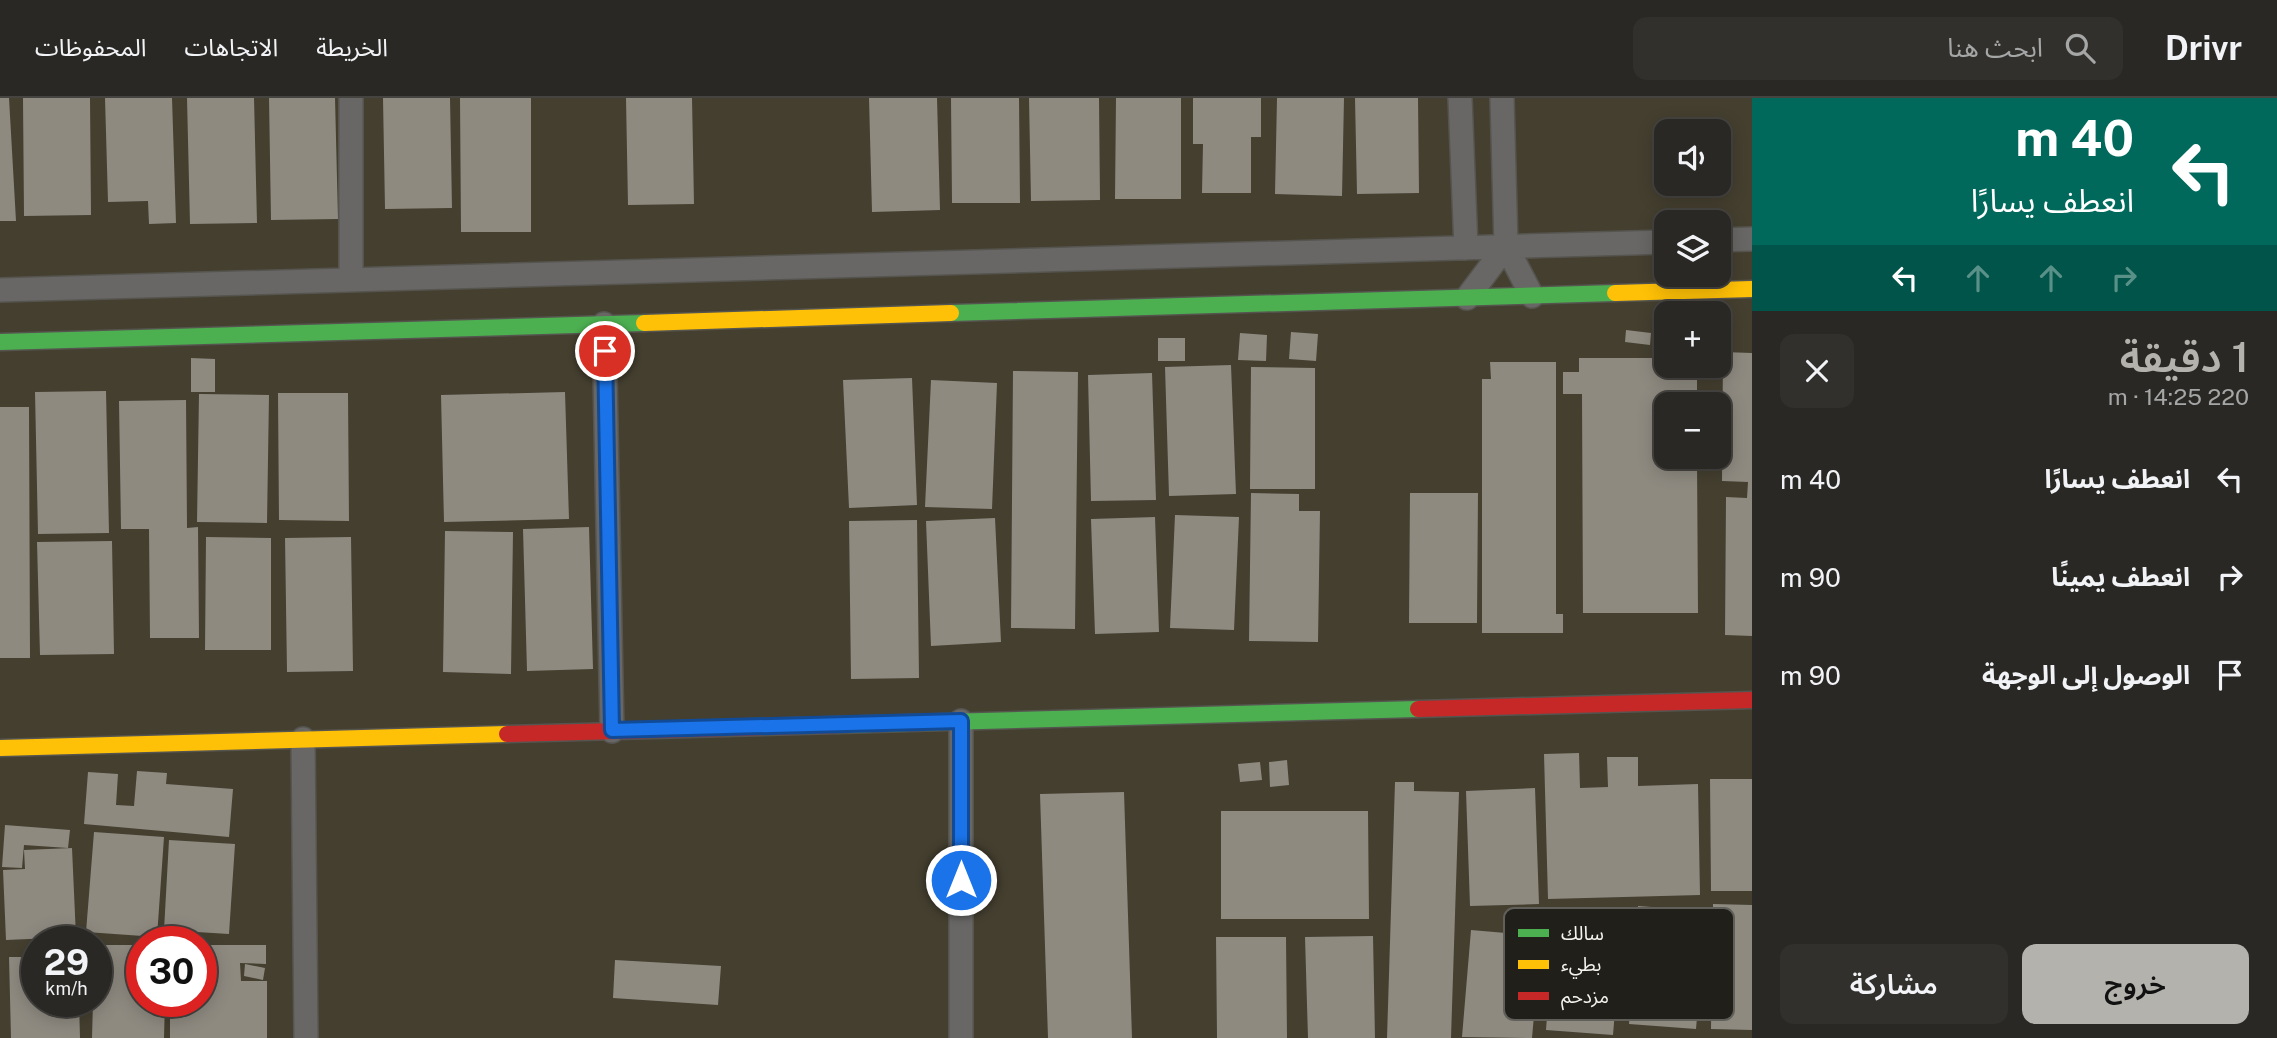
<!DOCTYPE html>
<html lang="ar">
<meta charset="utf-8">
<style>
:root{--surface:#2a2824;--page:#32302c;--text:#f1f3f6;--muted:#a5a6a6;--line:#464441;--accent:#b4b2ac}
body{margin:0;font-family:"Public Sans","Noto Sans Arabic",sans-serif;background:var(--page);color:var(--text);direction:rtl;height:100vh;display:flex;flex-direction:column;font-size:26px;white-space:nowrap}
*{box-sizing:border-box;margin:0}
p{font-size:23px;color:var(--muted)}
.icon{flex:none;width:38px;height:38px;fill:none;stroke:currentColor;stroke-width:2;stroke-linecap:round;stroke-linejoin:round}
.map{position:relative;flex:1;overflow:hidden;direction:ltr}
.side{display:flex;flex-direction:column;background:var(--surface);width:525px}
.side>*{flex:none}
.top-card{background:#00695c;color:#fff;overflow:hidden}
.buttons{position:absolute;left:1654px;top:21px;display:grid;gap:14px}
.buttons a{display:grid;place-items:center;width:77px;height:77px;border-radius:14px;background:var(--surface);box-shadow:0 4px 18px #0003,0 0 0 2px var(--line);font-size:35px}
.speed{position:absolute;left:21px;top:828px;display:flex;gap:14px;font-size:35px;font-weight:700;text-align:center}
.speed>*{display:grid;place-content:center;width:91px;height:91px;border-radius:50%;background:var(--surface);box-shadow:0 4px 18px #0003,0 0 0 2px var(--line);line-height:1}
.speed small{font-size:18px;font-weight:400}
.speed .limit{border:10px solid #d22;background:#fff;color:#111}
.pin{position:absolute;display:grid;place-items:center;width:60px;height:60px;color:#fff;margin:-30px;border:4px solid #fff;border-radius:50%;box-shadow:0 2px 7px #0007}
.me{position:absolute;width:77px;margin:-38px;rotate:0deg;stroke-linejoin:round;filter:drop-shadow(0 0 5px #0008)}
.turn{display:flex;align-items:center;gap:24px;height:147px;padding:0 28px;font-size:32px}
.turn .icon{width:91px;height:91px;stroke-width:2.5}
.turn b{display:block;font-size:49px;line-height:60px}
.lanes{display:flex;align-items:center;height:66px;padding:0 28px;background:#0003;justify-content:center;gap:35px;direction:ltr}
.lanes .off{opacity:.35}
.round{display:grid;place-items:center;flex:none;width:74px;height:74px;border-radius:14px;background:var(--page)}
.summary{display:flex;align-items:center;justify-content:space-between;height:119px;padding:0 28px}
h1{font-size:42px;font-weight:600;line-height:52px;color:var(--accent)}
.action{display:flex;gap:14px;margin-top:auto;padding:14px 28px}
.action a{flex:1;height:80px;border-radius:14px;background:var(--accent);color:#111;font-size:28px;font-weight:600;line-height:80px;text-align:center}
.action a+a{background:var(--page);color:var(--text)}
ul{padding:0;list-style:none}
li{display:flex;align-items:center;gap:21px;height:98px;padding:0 28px}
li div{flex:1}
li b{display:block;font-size:26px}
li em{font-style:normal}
header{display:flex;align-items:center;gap:42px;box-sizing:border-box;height:98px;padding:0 35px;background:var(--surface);border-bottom:2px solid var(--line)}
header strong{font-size:33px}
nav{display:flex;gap:38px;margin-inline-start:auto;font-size:24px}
.search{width:490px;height:63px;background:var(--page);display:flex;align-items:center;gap:18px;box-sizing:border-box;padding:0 24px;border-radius:14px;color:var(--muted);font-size:26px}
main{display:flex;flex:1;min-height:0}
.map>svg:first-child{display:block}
.built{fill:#443f2f;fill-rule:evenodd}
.building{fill:#8e8a80}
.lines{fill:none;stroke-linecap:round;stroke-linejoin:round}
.street-casing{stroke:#56544f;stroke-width:26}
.fast-casing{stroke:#56544f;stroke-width:19}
.slow-casing{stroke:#56544f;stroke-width:19}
.jam-casing{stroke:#56544f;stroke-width:19}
.street{stroke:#686765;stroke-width:23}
.fast{stroke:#4caf50;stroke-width:16}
.slow{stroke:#ffc107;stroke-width:16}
.jam{stroke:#c62828;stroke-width:16}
.route-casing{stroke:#114b97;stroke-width:18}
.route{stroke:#1a73e8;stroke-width:12}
.key{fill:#201f1a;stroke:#605f5a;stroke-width:2}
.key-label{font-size:19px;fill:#f6f4ee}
</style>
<header>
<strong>Drivr</strong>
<div class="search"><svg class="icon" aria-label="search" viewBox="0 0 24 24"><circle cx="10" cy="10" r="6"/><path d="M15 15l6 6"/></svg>ابحث هنا</div>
<nav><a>الخريطة</a><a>الاتجاهات</a><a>المحفوظات</a></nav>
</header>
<main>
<section class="side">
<div class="top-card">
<div class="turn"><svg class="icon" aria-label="left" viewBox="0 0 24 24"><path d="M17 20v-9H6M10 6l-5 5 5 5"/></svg><div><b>40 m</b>انعطف يسارًا</div></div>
<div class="lanes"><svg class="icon" aria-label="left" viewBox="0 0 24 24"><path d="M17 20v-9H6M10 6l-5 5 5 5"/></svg><svg class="icon off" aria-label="ahead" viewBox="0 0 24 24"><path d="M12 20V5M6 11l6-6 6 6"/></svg><svg class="icon off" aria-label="ahead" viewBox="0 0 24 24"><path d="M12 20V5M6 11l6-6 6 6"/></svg><svg class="icon off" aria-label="right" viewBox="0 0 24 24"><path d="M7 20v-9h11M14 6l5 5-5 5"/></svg></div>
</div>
<div class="summary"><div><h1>1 دقيقة</h1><p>220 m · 14:25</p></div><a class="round"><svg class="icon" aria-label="close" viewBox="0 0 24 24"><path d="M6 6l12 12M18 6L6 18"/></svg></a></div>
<ul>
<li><svg class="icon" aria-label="left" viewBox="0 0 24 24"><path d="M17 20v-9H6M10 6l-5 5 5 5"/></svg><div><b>انعطف يسارًا</b></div><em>40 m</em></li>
<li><svg class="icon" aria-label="right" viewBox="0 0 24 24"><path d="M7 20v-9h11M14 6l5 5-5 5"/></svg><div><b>انعطف يمينًا</b></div><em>90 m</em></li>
<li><svg class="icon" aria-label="arrive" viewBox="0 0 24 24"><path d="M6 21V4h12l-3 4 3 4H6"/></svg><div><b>الوصول إلى الوجهة</b></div><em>90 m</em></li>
</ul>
<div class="action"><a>خروج</a><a>مشاركة</a></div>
</section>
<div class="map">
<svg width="1752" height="940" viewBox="0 0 1752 940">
<rect width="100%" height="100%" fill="#383630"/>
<path class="built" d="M 0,0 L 1752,0 L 1752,940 L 0,940 ZM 1666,33 L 1718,33 L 1718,86 L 1666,86 ZM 1666,124 L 1718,124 L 1718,177 L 1666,177 ZM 1666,215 L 1718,215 L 1718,268 L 1666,268 ZM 1666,306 L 1718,306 L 1718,359 L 1666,359 ZM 37,844 L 96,844 L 96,903 L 37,903 ZM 142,844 L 201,844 L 201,903 L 142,903 Z"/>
<path class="building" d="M 0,0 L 9,0 L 16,123 L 0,123 Z
M 23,0 L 90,0 L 91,117 L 24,118 Z
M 105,0 L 172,0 L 176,125 L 149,126 L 148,103 L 108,104 Z
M 187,0 L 254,0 L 257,125 L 190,126 Z
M 269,0 L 335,0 L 338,121 L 271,122 Z
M 383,0 L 450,0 L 452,110 L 385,111 Z
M 460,0 L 531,0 L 531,134 L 461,134 Z
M 626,0 L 692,0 L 694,106 L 628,107 Z
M 869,0 L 937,0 L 940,112 L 872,114 Z
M 951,0 L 1019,0 L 1020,105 L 952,105 Z
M 1029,0 L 1099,0 L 1100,102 L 1031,103 Z
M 1116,0 L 1181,0 L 1181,101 L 1115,101 Z
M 1193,0 L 1261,0 L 1261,39 L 1251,39 L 1251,95 L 1202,95 L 1203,46 L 1193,46 Z
M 1277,0 L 1344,0 L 1342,98 L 1275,96 Z
M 1355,0 L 1418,0 L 1419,95 L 1357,96 Z
M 1626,232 L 1651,235 L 1650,247 L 1625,244 Z
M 1291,234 L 1318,236 L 1316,263 L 1289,261 Z
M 1240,235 L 1267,237 L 1266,263 L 1238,262 Z
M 1158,240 L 1185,240 L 1185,263 L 1158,263 Z
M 1723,254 L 1752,255 L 1752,538 L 1725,537 L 1726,399 L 1747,400 L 1748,384 L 1722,383 Z
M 191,260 L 215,261 L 215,294 L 191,294 Z
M 1579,260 L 1666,260 L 1666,268 L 1697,268 L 1697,306 L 1666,306 L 1666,359 L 1697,359 L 1698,515 L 1583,515 L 1582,296 L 1563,296 L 1563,274 L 1579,274 Z
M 1490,264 L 1556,264 L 1556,516 L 1563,516 L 1563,535 L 1482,535 L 1482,281 L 1491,281 Z
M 1231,267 L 1236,396 L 1169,398 L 1165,269 Z
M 1251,269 L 1315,270 L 1315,391 L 1250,391 Z
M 1013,273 L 1078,274 L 1075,531 L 1011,530 Z
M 1152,275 L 1156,402 L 1091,403 L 1088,277 Z
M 912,280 L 917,407 L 849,410 L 843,282 Z
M 931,282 L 997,285 L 992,411 L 925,409 Z
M 106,293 L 109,435 L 38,436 L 35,294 Z
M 565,294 L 569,421 L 444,424 L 441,297 Z
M 278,295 L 348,295 L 349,423 L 279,422 Z
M 199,296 L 269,297 L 267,425 L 197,424 Z
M 186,302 L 187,430 L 198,429 L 199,540 L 150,540 L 149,431 L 121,431 L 119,303 Z
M 0,309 L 29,309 L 30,560 L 0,560 Z
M 1251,395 L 1299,396 L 1299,413 L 1320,413 L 1318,544 L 1249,543 Z
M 1410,395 L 1478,395 L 1477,525 L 1409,525 Z
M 1175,417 L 1239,419 L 1234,532 L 1170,530 Z
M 1155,419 L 1159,534 L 1095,536 L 1091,421 Z
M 995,420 L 1001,544 L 931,548 L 926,423 Z
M 917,422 L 919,580 L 851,581 L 849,423 Z
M 589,429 L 593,571 L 527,573 L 523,431 Z
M 445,433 L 513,434 L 511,576 L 443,574 Z
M 206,439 L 271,440 L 271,552 L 205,552 Z
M 351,439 L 353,573 L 287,574 L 285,440 Z
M 112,443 L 114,556 L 40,557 L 37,444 Z
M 1579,655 L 1580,690 L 1608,689 L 1607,659 L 1638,659 L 1638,688 L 1698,686 L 1700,797 L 1548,801 L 1544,656 Z
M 1287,662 L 1289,687 L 1270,689 L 1269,664 Z
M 1260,664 L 1262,682 L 1240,684 L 1238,666 Z
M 137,673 L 167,675 L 166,686 L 233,691 L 229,739 L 84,726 L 88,674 L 118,676 L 116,707 L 134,708 Z
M 1710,681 L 1752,681 L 1752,793 L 1711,793 Z
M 1395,684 L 1414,684 L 1414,693 L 1459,694 L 1451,940 L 1387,940 Z
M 1535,690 L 1539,806 L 1470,808 L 1466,693 Z
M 1124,694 L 1132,940 L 1048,940 L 1040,696 Z
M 1221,713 L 1368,713 L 1369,821 L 1221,821 Z
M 5,727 L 70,732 L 68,750 L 24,747 L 22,770 L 2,769 Z
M 94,734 L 164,739 L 157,839 L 86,834 Z
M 169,742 L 235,746 L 229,836 L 164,832 Z
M 72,750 L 76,839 L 6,842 L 3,772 L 25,771 L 24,752 Z
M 1713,806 L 1752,807 L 1752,932 L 1711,931 Z
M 1638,808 L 1706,813 L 1696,931 L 1629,926 Z
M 1555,809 L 1623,815 L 1613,937 L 1546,932 Z
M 1471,832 L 1541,838 L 1532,940 L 1462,939 Z
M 1373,838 L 1375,940 L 1308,940 L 1305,839 Z
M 1216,839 L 1286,839 L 1287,940 L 1217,940 Z
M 96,847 L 142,847 L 142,903 L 165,903 L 164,940 L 92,940 L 93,903 L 96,903 Z
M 201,847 L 266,847 L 266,866 L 240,865 L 241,883 L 267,883 L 267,940 L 170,940 L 170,903 L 201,903 Z
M 9,859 L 37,859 L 37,903 L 79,903 L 80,940 L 11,940 Z
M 615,862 L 721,868 L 718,907 L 613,900 Z
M 245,866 L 265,870 L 263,882 L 244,878 Z"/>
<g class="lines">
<defs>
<path id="street" d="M 351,0 L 351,182
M 1460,0 L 1466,150
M 1502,0 L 1506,148
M 1718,142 L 1752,141
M 0,192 L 1666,144
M 1467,200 L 1506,148 L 1532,198
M 604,226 L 612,633
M 303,641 L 306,940
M 961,940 L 961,623"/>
<path id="fast" d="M 951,215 L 1615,195
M 0,244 L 644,225
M 838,627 L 1418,611"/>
<path id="slow" d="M 1615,195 L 1752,191
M 644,225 L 951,215
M 0,650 L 507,636"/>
<path id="jam" d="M 1418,611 L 1752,602
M 507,636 L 838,627"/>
</defs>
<use href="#street" class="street-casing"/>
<use href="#fast" class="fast-casing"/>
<use href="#slow" class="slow-casing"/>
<use href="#jam" class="jam-casing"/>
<use href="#street" class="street"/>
<use href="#fast" class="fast"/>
<use href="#slow" class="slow"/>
<use href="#jam" class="jam"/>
</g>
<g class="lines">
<defs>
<path id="route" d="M 605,253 L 612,632 L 961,623 L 961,782"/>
</defs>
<use href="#route" class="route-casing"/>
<use href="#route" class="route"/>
</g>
<rect x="1504" y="810" width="230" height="112" rx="10" class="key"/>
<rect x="1518" y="831" width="31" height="8" fill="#4caf50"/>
<rect x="1518" y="862" width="31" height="9" fill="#ffc107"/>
<rect x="1518" y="894" width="31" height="8" fill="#c62828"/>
<g class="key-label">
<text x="1561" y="842">سالك</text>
<text x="1561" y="873">بطيء</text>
<text x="1561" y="905">مزدحم</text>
</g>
</svg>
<div class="buttons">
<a><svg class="icon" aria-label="sound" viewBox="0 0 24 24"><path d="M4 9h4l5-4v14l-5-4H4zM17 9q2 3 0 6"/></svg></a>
<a><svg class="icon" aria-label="layers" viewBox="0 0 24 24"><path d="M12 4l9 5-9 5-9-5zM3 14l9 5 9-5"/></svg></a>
<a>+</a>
<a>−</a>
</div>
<div class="speed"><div>29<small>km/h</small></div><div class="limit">30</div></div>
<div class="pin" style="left:605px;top:253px;background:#d93025"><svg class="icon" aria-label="arrive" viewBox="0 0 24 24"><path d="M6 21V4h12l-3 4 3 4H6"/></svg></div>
<svg class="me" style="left:961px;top:782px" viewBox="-20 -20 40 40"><circle r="17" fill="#1a73e8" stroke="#fff" stroke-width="3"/><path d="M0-11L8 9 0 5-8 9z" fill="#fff"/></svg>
</div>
</main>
